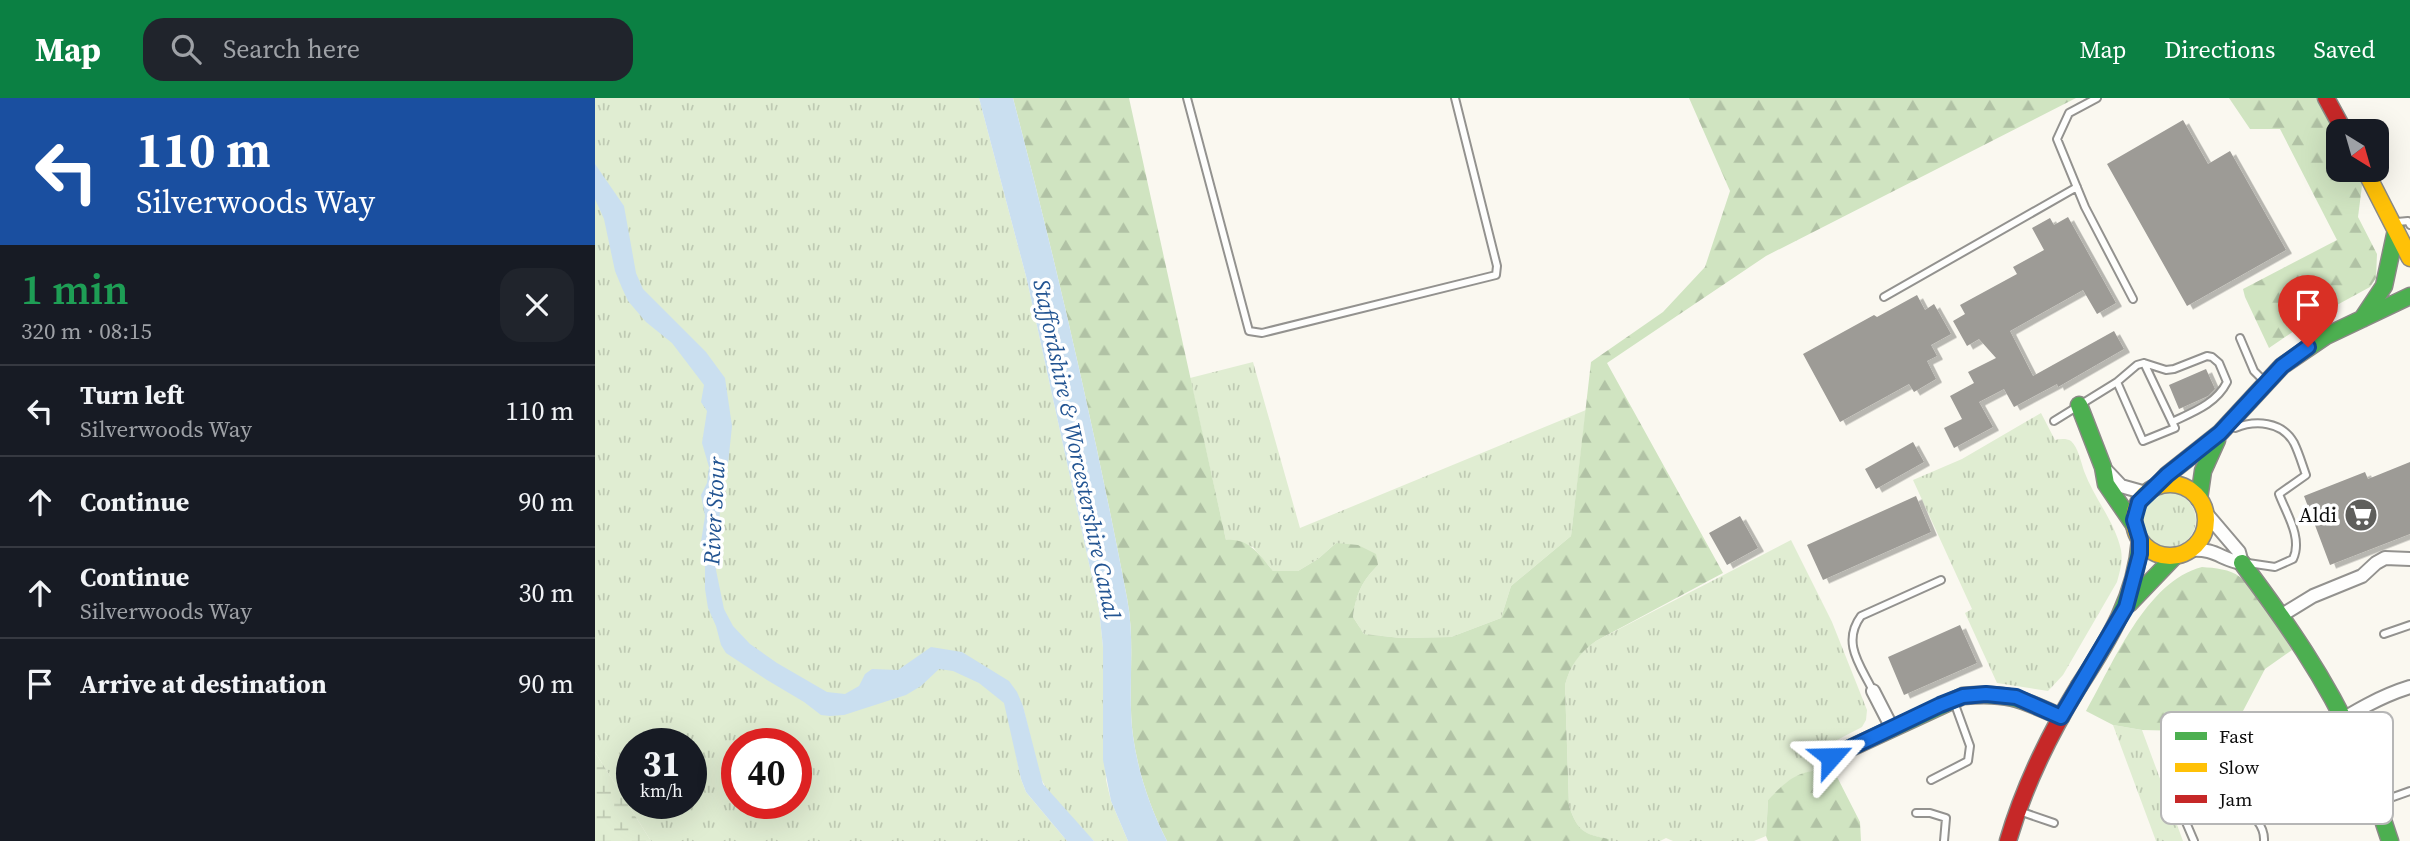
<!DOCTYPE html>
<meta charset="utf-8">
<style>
:root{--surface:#171b24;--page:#20242c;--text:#f1f3f6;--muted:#9ea1a6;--line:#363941;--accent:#0b8043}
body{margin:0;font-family:"Source Serif 4",serif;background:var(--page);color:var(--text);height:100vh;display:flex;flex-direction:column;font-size:26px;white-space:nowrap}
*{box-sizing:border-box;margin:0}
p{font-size:23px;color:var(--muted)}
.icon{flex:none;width:38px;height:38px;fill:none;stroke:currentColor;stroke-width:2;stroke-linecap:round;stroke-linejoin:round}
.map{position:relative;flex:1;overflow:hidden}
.sheet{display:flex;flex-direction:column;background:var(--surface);width:595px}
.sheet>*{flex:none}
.banner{background:#1a4fa0;color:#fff;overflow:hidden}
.needle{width:46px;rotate:143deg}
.fabs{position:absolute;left:1731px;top:21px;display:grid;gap:14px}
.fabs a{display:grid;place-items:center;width:63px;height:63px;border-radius:14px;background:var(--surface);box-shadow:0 7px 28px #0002;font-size:35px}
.speed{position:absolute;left:21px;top:630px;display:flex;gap:14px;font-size:35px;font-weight:700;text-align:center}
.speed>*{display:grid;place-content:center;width:91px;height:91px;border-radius:50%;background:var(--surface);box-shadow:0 7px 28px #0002;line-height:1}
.speed small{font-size:18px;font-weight:400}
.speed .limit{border:10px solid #d22;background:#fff;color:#111}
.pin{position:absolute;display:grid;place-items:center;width:60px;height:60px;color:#fff;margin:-72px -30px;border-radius:50% 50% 50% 0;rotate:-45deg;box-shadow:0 0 7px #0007}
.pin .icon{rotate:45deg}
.me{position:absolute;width:77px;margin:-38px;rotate:65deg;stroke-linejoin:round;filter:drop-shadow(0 0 5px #0008)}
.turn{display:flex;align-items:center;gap:24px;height:147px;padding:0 21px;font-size:32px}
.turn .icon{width:91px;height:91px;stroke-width:2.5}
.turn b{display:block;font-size:49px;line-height:60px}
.round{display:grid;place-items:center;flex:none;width:74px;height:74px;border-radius:21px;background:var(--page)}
.summary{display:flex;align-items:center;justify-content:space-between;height:119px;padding:0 21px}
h1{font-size:42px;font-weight:600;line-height:52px;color:#1e9e55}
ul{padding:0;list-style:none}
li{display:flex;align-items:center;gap:21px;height:91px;padding:0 21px;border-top:2px solid var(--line)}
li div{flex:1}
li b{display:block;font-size:26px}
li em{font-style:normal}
header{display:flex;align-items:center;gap:42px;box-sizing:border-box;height:98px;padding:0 35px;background:var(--accent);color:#fff}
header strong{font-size:33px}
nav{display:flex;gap:38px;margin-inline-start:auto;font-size:24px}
.search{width:490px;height:63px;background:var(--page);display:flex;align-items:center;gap:18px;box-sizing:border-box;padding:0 24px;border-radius:21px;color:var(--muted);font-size:26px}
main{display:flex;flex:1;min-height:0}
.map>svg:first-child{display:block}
.grass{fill:url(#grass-tufts);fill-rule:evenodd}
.forest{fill:url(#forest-firs)}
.wetland{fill:url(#wetland-marsh)}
.water{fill:#cadff0}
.building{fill:#9d9b96;filter:url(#shadow)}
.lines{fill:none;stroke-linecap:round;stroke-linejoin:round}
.lane-casing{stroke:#93928f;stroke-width:10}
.street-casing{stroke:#93928f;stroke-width:16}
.fast-casing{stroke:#8a8985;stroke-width:19}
.slow-casing{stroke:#8a8985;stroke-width:19}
.jam-casing{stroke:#8a8985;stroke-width:19}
.lane{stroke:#fefefd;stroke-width:6}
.street{stroke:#fefefd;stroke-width:12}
.fast{stroke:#4caf50;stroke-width:16}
.slow{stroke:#ffc107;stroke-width:16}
.jam{stroke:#c62828;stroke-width:16}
.route-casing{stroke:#114b97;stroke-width:18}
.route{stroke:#1a73e8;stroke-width:12}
.labels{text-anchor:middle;stroke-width:7;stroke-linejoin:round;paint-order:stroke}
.poi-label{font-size:21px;fill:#0c0c0c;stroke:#fff;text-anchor:end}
.water-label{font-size:23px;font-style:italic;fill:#225492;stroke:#fff}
.key{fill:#fff;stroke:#b6b6b6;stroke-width:2}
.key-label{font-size:19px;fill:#0c0c0c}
</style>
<header>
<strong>Map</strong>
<div class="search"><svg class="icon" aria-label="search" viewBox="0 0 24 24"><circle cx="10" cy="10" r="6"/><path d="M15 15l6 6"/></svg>Search here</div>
<nav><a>Map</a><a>Directions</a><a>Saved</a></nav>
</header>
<main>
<section class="sheet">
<div class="banner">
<div class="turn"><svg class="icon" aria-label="left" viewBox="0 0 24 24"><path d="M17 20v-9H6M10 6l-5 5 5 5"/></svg><div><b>110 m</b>Silverwoods Way</div></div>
</div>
<div class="summary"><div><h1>1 min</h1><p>320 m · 08:15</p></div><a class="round"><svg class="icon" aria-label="close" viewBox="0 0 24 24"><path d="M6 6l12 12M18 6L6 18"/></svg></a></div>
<ul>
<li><svg class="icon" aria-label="left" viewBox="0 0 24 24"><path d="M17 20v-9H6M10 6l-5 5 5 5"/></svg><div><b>Turn left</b><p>Silverwoods Way</p></div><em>110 m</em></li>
<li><svg class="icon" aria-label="ahead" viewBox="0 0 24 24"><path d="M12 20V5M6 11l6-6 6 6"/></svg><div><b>Continue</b></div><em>90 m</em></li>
<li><svg class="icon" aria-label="ahead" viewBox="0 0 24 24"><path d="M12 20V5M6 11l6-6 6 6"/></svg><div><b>Continue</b><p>Silverwoods Way</p></div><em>30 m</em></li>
<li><svg class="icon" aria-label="arrive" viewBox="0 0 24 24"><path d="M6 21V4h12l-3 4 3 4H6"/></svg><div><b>Arrive at destination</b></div><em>90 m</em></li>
</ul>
</section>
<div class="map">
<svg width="1815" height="743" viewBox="0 0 1815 743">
<defs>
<pattern id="grass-tufts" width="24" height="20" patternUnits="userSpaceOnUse" patternTransform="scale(1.75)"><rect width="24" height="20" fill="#e0edd2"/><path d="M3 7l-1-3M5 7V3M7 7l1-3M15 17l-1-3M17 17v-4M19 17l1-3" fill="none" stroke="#bfcab3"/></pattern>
<pattern id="forest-firs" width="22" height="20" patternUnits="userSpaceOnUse" patternTransform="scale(1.75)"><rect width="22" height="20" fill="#d0e4c1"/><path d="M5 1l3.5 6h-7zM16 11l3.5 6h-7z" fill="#b1c2a5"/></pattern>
<pattern id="wetland-marsh" width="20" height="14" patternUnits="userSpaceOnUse" patternTransform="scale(1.75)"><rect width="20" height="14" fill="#e0edd2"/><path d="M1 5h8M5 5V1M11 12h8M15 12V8" fill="none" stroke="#bfcab3"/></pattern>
<filter id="shadow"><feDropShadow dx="6" dy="3.5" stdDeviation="0" flood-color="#0004"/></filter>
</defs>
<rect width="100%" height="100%" fill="#faf8f0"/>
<path class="grass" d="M 0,0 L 384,0 L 432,182 L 504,511 L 508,549 L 511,682 L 516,703 L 533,743 L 499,743 C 480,723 453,702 444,675 L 428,609 L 414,621 L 426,681 L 431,694 L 472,743 L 56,743 L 0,654 ZM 37,646 L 96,646 L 96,705 L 37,705 ZM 142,646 L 201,646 L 201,705 L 142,705 Z
M 658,264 L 705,430 L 991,312 L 976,438 L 916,488 L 906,520 L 856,539 L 806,540 L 769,536 L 758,519 C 761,496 767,483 783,467 L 741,445 L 723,461 L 703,473 L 678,473 L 658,449 L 631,442 L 595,280 Z
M 1446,315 L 1460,342 C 1465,341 1471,340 1476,343 C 1483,349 1486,364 1489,373 C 1499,400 1520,424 1526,452 C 1528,464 1525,473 1522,484 L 1468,577 L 1453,593 L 1402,585 L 1370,515 L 1377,511 L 1318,382 L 1367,361 Z
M1547 422a27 27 0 1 1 54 0a27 27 0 1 1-54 0Z
M 1196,442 L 1237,524 L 1272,612 L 1271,622 L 1267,629 L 1225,651 L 1236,671 C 1204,673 1195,680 1173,702 L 1171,738 L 1159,743 L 1078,743 L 1071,740 L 1065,743 L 1014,743 L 1013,741 C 988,736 983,733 974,708 L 970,587 C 975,568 984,554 1001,543 Z
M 1518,627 L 1547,632 L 1588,743 L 1561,743 Z"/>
<path class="forest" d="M 418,0 L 534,0 L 631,442 C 654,440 665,457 678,473 L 703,473 L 723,461 L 741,445 L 763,447 L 781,456 L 783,467 C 767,483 761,496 758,519 L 769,536 L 806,540 L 856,539 L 906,520 L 916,488 L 976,438 L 996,264 L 1068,214 L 1110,169 L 1135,93 L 1094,0 L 1481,0 L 1171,158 L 1012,265 L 1128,475 L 1001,543 C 984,555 975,568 970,587 L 974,708 C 983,733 988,736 1014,741 L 1014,743 L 572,743 C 555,710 543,674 538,638 C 532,593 541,546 532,500 C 500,332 461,165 418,0 Z
M 1634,0 L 1731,0 L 1743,33 L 1743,72 L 1769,72 L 1763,119 L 1782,156 L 1781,180 L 1775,189 L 1718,220 L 1674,250 L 1650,199 L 1648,191 L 1742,142 L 1685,31 L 1655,31 Z
M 1607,469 C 1620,470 1635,471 1645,479 C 1662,492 1685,533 1697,552 L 1670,571 L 1648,613 L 1612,628 L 1591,633 L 1547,632 L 1518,627 L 1491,613 C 1518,566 1551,483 1607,469 Z
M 1238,671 L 1265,724 L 1266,743 L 1173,743 L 1171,738 L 1173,702 C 1197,677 1204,673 1238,671 Z"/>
<path class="wetland" d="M 0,654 L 56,743 L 0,743 Z"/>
<path class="water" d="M 384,0 L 418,0 C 461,165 500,332 532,500 C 541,546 532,593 538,638 C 543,674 555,710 572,743 L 533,743 L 516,703 L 508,662 L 508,549 L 504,511 L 432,182 Z
M 0,66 L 29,108 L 41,175 L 48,191 L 111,254 L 130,280 L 137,328 L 133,366 L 126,398 L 121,472 L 129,511 L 138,528 L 155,546 L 182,565 L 232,594 L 250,596 L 264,588 L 270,576 L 277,571 L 303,572 L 336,549 L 367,554 L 414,583 L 422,594 L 428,608 L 448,686 L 499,743 L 472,743 L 431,694 L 426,681 L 409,605 L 384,585 L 358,573 L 344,571 L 326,588 L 311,597 L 249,617 L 235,618 L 226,617 L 209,604 L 172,582 L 131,555 L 126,547 L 121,528 L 113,510 L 110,491 L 110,463 L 106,444 L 110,418 L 106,397 L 112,385 L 114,369 L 107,345 L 112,313 L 106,304 L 109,287 L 77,245 L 51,224 L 33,203 L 27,190 L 20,173 L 9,121 L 0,101 Z"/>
<path class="building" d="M 1588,22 L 1613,66 L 1635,53 L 1691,152 L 1592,208 L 1512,66 Z
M 1473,119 L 1521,205 L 1502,216 L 1488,192 L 1415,233 L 1438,278 L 1519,233 L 1529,251 L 1463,289 L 1462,286 L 1419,309 L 1409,291 L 1384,304 L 1398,329 L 1359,350 L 1349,330 L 1367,321 L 1355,298 L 1379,285 L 1373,274 L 1401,260 L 1384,241 L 1372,248 L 1358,223 L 1370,216 L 1365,207 L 1422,176 L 1418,169 L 1449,152 L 1437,130 L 1455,120 L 1459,127 Z
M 1322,197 L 1330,212 L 1339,206 L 1356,236 L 1336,247 L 1342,258 L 1332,263 L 1341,281 L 1319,294 L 1314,286 L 1245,324 L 1208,256 L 1279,217 L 1282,219 Z
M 1611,271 L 1620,291 L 1613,298 L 1584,311 L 1574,287 Z
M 1318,344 L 1329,364 L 1281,391 L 1270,371 Z
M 1815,364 L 1815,436 L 1735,467 L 1709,398 L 1770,374 L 1773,381 Z
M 1321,398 L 1336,434 L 1228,482 L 1212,447 Z
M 1145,418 L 1163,450 L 1132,467 L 1114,435 Z
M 1365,527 L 1382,565 L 1309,597 L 1293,559 Z"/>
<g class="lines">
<defs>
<path id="lane" d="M 592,0 L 654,233 L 667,235 L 901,177 L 902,168 L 860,0
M 1502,0 L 1474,15 L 1462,41 L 1490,109 L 1538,201
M 1802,124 L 1813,123 L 1815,127
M 1289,199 L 1482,89
M 1645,240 L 1659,273 L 1669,283
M 1522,284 L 1548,343 L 1580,330 L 1549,265
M 1459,323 L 1522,284 L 1542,267 L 1549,265 L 1571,272 L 1579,271 L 1612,258 L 1617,259 L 1624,265 L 1632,284 C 1621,306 1598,314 1577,324
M 1640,330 C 1660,322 1687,323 1699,345 C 1704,355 1707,366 1711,377 L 1684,396 C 1691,415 1708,440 1698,461 L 1680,469 L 1653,465
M 1789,536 L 1815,527
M 1278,593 C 1266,568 1246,545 1266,518 L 1346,482
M 1336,682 L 1373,663 L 1375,648 L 1359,604
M 1594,694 L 1587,705 L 1590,722 L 1599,743
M 1784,704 L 1815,693
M 1644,706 C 1656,716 1670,726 1669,743
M 1424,713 L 1459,725
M 1321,715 L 1335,715 L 1351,720 L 1349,743"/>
<path id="street" d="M 1508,369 L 1526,388 L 1551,395
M 1596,452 C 1620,450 1627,462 1647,465 L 1644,454 L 1610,414
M 1687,517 L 1718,498 L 1767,478 L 1781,465 L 1790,460 L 1815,461
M 1278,593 L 1297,630
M 1636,681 L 1644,706
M 1594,694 C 1627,684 1659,672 1690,655 C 1732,633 1769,603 1815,589"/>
<path id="fast" d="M 1767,221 L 1789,188 L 1801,132
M 1484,307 L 1508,369 L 1511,386 L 1539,427
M 1562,388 L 1572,377 L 1625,335 L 1687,268 L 1731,238 L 1815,198
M 1604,401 L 1608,373 L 1622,342
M 1647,465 C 1690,522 1731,581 1761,647 C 1775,678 1784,711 1795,743
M 1534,506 L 1580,458
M 1484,588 C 1514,542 1541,498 1545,442
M 1236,659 L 1368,598 C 1413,594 1426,601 1466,619"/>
<path id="slow" d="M 1770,72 L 1815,160
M1539 422a36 36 0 1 1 72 0a36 36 0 1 1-72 0Z"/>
<path id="jam" d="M 1731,0 L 1749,33
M 1413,743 C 1429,688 1454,637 1484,588"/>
</defs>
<use href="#lane" class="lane-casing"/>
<use href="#street" class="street-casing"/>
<use href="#fast" class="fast-casing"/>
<use href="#slow" class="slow-casing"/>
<use href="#jam" class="jam-casing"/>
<use href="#lane" class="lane"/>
<use href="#street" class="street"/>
<use href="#fast" class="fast"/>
<use href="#slow" class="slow"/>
<use href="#jam" class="jam"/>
</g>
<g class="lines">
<defs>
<path id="route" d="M 1236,659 L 1345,607 L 1368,598 L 1391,596 L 1421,599 L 1466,619 L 1531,509 L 1545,456 L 1545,442 L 1539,422 L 1544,404 L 1572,377 L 1625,335 L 1687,268 L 1713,249"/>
</defs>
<use href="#route" class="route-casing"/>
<use href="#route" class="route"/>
</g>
<defs>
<symbol id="supermarket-disc" viewBox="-11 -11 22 22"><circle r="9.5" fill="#5f5f5c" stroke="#fff"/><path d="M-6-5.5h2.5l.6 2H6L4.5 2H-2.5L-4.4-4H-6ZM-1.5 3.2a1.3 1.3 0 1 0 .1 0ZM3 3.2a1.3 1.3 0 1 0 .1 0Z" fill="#fff"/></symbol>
</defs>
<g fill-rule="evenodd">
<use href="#supermarket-disc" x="1747" y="398" width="38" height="38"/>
</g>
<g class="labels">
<g class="poi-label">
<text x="1742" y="424">Aldi</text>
</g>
<g class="water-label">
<text transform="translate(482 351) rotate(78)" y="8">Staffordshire &amp; Worcestershire Canal</text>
<text transform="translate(119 413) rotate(-87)" y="8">River Stour</text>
</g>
</g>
<rect x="1566" y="614" width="232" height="112" rx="10" class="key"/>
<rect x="1580" y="634" width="32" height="8" fill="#4caf50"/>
<rect x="1580" y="665" width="32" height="9" fill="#ffc107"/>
<rect x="1580" y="697" width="32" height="8" fill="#c62828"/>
<g class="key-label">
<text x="1624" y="645">Fast</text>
<text x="1624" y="676">Slow</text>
<text x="1624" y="708">Jam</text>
</g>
</svg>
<div class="fabs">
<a><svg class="needle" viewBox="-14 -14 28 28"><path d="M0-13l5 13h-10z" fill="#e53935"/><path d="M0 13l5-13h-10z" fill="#9ea1a6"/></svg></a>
</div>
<div class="speed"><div>31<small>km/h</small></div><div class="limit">40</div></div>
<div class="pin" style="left:1713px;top:249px;background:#d93025"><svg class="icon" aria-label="arrive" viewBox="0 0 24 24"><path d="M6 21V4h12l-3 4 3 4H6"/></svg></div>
<svg class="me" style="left:1236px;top:659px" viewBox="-20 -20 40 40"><path d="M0-17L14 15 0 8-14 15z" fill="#1a73e8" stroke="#fff" stroke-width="4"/></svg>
</div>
</main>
